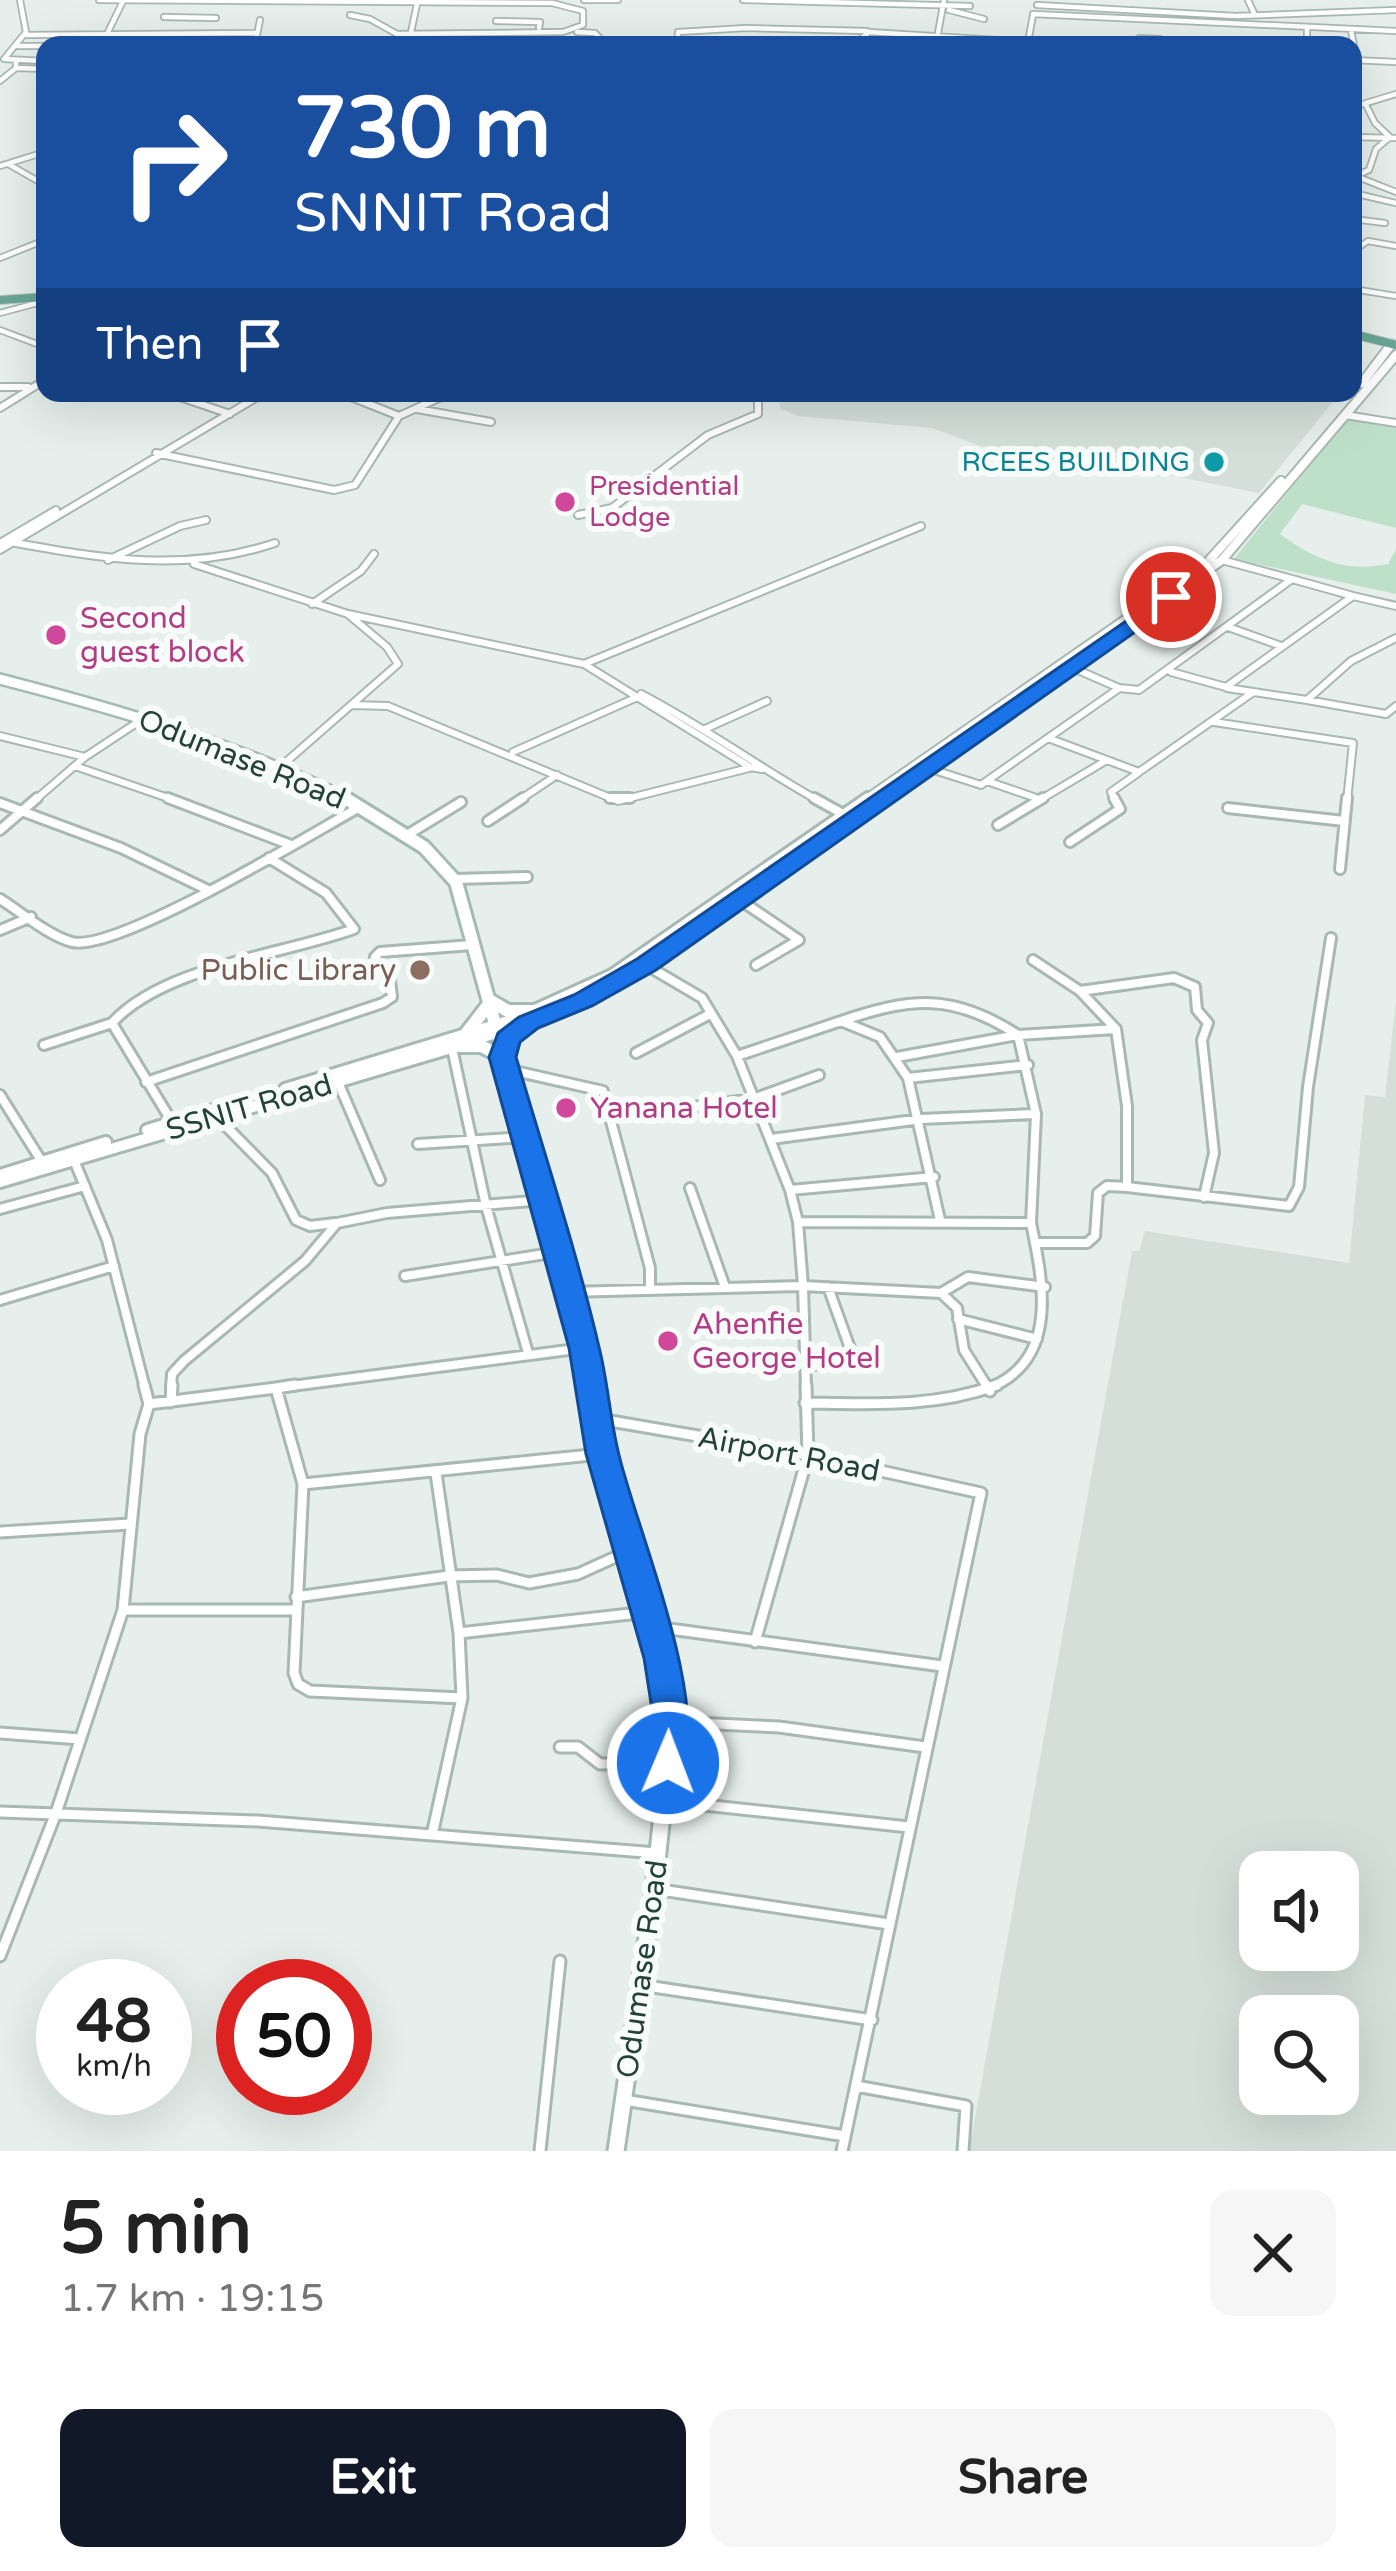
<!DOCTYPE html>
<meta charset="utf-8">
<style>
:root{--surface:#fff;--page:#f6f6f6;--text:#222;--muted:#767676;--accent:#111827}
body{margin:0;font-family:"Varela Round",sans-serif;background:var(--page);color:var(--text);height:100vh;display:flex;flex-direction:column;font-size:45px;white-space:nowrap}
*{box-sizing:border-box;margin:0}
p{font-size:39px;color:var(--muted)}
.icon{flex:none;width:66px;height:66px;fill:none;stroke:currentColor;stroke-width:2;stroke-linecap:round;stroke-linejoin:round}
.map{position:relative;height:2151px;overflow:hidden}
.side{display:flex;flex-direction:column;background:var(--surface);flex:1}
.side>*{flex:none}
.top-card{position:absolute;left:36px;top:36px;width:1326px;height:366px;border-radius:24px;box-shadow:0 12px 48px #0002;background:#1a4fa0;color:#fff;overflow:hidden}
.tools{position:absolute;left:1239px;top:1851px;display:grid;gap:24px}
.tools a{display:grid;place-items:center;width:120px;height:120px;border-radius:24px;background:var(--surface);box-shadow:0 12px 48px #0002;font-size:60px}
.speed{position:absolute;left:36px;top:1959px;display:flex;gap:24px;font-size:60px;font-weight:700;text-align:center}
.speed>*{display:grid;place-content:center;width:156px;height:156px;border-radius:50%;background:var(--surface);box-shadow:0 12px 48px #0002;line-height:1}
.speed small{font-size:30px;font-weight:400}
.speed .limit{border:18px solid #d22;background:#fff;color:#111}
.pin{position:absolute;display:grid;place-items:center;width:102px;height:102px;color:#fff;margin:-51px;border:6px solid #fff;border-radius:50%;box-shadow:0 3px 12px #0007}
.me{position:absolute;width:132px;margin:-66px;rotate:1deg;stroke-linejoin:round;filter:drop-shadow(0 0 9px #0008)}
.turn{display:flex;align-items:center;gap:42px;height:252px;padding:0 60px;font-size:54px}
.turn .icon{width:156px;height:156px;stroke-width:2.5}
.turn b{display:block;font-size:84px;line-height:102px}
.then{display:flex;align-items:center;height:114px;padding:0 60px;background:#0003;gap:24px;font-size:45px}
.round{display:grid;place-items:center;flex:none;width:126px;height:126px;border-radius:24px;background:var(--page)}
.summary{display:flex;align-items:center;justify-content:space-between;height:204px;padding:0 60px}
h1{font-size:72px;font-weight:700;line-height:90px}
.primary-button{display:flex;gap:24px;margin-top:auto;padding:24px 60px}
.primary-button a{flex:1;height:138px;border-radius:24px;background:var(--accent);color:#fff;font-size:48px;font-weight:700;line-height:138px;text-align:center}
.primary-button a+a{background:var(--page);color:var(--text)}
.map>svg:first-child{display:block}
.built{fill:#d4dfda;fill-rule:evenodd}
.green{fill:#bfe0c8}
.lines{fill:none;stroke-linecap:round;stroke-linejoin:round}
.minor-far3-casing{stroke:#a8b8b2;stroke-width:8}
.minor-far2-casing{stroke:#a8b8b2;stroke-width:10}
.minor-far1-casing{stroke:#a8b8b2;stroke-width:14}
.minor-casing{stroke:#a8b8b2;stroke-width:15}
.tertiary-far2-casing{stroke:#a8b8b2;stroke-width:9}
.tertiary-far1-casing{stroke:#a8b8b2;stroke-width:12}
.tertiary-casing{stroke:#a8b8b2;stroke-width:16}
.secondary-far2-casing{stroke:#a4bbb3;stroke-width:14}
.secondary-far1-casing{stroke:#a4bbb3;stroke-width:18}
.secondary-casing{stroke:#a4bbb3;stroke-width:21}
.primary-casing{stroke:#c2cac8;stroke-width:10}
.minor-far3{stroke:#fff;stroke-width:4.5}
.minor-far2{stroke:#fff;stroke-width:6}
.minor-far1{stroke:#fff;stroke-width:8}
.minor{stroke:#fff;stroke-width:9}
.tertiary-far2{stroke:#fff;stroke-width:6}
.tertiary-far1{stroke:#fff;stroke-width:8}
.tertiary{stroke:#fff;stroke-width:10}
.secondary-far2{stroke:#fff;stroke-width:9}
.secondary-far1{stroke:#fff;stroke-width:12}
.secondary{stroke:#fff;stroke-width:15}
.primary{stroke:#6aa596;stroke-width:8}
.route{fill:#1a73e8;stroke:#114b97;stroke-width:3}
.culture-dot{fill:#0f9aa8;stroke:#f7fbf9;stroke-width:4.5}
.hotel-dot{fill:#d1479c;stroke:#f7fbf9;stroke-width:4.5}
.education-dot{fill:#8d6e63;stroke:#f7fbf9;stroke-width:4.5}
.labels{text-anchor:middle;stroke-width:12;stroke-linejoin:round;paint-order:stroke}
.far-culture-label{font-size:27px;fill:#0d838f;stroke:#f7fbf9;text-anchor:end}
.far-hotel-label{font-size:27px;fill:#b23c85;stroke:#f7fbf9;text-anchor:start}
.hotel-label{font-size:30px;fill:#b23c85;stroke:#f7fbf9;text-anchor:start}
.street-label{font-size:30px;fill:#24423a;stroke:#f7fbf9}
.education-label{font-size:30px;fill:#785e54;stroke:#f7fbf9;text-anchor:end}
</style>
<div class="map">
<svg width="1396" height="2151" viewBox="0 0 1396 2151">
<rect width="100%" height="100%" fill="#e6efeb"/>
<path class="built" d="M 777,393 L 1340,393 L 1259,493 L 1103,462 L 1045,470 L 932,428 L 798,416 L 781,409 Z
M 1396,1001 L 1396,2151 L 969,2151 L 1132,1251 L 1139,1251 L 1145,1231 L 1349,1263 L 1365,1095 L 1385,1097 ZM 1338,1872 L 1338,1950 L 1260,1950 L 1260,1872 ZM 1338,2016 L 1338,2094 L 1260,2094 L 1260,2016 Z"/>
<path class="green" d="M 1346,420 L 1396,428 L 1396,528 L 1302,504 L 1280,534 C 1314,559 1346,573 1388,564 L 1396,549 L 1396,594 L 1234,559 Z"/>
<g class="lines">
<defs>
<path id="minor-far3" d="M 20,0 L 26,32 L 4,59 L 45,61
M 99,0 L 552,3 L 583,11 L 583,25 L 563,32
M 584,0 L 618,0
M 743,0 L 970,6
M 1248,0 L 1254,13
M 1037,5 L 1236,16 L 1396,10
M 949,10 L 984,19
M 1033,14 L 1396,31
M 350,15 L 370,19 L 397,34 L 562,32
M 164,17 L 216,18
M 496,21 L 540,22 L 539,28
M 1307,29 L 1307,45
M 1351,31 L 1357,60
M 108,32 L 123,1
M 411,32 L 417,4
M 577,32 L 595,33 L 607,45
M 938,33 L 944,0
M 26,35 L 255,33
M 1028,42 L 1033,15
M 255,45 L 260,20
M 677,45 L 678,32 L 746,28 L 867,31
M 854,45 L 869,32 L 1079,45
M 1134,45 L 1139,38 L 1160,39
M 1272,45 L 1287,42
M 17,46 L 45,46
M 16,60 L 16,68 L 45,69
M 1353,60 L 1396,62
M 0,81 L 16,68
M 1353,107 L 1396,94
M 1353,137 L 1396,138
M 10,165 L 45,185
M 0,166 L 45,152
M 1353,177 L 1369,170 L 1376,149 L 1390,137 L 1375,123 L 1366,105
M 1358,177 L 1396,192
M 1353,193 L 1396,203
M 1353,219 L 1385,223
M 1353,251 L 1368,241 L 1396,246
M 0,258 L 45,240
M 1353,289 L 1396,296
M 0,313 L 41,302
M 0,330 L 45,347"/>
<path id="minor-far2" d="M 0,387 L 28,387
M 168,393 L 230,414
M 341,393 L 399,416
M 379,393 L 401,393
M 0,408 L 45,380
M 417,409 L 491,422
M 1345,415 L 1396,423
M 156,453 L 334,490 L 355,485 L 399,416 L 450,393
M 578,515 L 612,508 L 708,435 L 758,414 L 758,393
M 11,542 C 102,559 186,573 275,543
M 0,543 L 56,510
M 0,550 L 264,393
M 108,560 L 180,526 L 206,520
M 194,564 L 348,614 L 584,664
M 1353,596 L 1396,606
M 312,604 L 361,571 L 374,554
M 1228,627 L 1281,646
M 1071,667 L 1119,688 L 1139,690 L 1292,579 L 1222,560
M 1171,672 L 1226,687 L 1353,596 L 1292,579
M 1227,688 L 1307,700 L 1351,661 L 1396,638
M 641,694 C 703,726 758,767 819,801
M 1307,700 L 1386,714 L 1396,706
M 351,705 L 388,706 L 618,801
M 1214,722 L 1353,743 L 1347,801
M 705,729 L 767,701
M 0,736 L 85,757
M 1048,738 L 1139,772 L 1252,693
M 513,752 L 642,695
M 75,766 L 177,801
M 279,768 L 398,664 L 387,647 L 349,615
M 762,769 L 750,767 L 584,664 L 921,526
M 931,769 L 981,785 L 1118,689
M 987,781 L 1039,799
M 34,801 L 85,757 L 144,718
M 518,801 L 557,775
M 618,801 L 749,768
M 1038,801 L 1107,760
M 1116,801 L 1111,792 L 1138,773"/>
<path id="minor-far1" d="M 168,798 L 291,845
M 610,798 L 630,798
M 814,798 L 843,814
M 0,803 L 121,848 L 208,890
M 1228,808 L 1344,821
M 488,821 L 523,798
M 998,825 L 1043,798
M 0,830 L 37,798
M 407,835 L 461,802
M 1070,842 L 1120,809 L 1114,798
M 1340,869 L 1347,798
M 455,879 L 527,877
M 0,899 C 21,912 49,936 72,942 C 116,953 311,834 358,808
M 740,900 L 799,940 L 756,965
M 0,930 L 31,917
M 1033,960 L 1080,991 L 1115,1028
M 1080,991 L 1174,978 L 1195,987 L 1197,1010 L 1208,1023 L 1202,1040 L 1214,1153 L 1204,1197
M 841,1021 C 912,997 953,993 1018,1035 L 1036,1114 L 1031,1223
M 44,1045 L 112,1023
M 452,1048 L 486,1206 L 528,1353
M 636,1053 L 710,1014
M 737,1056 L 841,1021 L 880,1037 L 908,1078 L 940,1220
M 897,1057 L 1018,1035 L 1116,1029 L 1127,1106 L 1127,1187 L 1107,1186 L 1098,1193 L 1095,1236 L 1087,1243 L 1035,1243
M 506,1069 L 603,1091 L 650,1268 L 650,1288
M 908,1078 L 1028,1065
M 146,1082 L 383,1003 L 392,997 L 390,980 L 375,957 L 380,952 L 472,945
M 338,1082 L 380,1180
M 0,1095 L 42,1162
M 656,1112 L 753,1099 L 819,1075
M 218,1118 L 272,1173 L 296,1220 L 310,1226 L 335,1223
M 172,1122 L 112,1023 C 164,966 282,955 354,929 L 326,893 L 269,858
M 771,1139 L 921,1119 L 1036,1114
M 418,1144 L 526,1137
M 74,1160 L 107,1240 L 145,1388
M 1127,1187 L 1289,1206 L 1299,1187 L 1308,1087 L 1331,938
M 690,1188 L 725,1287
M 790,1190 L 934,1177
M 0,1209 L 85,1186
M 798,1222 L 1031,1223 C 1043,1281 1060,1360 989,1388
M 405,1276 L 558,1252
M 568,1292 L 803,1286 L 798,1222 L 790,1190 L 737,1056 L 702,998 L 646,965
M 941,1293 L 968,1277 L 1045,1287
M 0,1300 L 114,1266
M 958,1319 L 1037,1339
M 804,1366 L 828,1363 L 851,1351 L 828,1287
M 171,1388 L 172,1374 L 184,1361 L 305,1261 L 337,1223 L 387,1213 L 543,1200
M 276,1388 L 584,1348
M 806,1388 L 803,1286 L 941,1293 L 957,1308 L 964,1350 L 988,1388"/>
<path id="minor" d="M 986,1385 L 990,1391
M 276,1388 L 295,1385
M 171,1402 L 172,1385
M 805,1403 C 871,1404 934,1408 997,1385
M 149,1404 L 276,1388 L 303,1484 L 601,1454
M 599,1419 L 808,1455 L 981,1493 L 842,2151
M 303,1484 L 294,1673 L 298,1684 L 310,1691 L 462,1698
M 0,1532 L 130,1524
M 296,1597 L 449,1576 L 497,1575 L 529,1583 L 578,1574 L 631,1550
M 123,1610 L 295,1610
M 655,1627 L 942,1666
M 459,1633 L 648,1612
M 755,1642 L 808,1455 L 806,1385
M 673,1722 L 779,1727 L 925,1747
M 0,1733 L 80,1739
M 560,1747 L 578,1747 L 600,1764 L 666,1763
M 666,1801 L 909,1827
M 0,1812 L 258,1821 L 657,1853
M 432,1835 L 462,1698 L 459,1633 L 436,1473
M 654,1889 L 889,1924
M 0,1956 L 56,1813 L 123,1610 L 140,1434 L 149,1404 L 144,1385
M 640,1985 L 872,2020
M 856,2086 L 966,2106 L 963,2151
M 624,2100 L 845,2136
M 540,2151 L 560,1961"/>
<path id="tertiary-far2" d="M 1387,349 L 1392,343"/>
<path id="tertiary-far1" d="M 1362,383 L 1390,346
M 1205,565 L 1281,481
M 864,801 L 1125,620
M 879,801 L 931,769 L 972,734 L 1222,560 L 1396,355"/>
<path id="tertiary" d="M 285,1089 L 515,1019 L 612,975 L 868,798
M 147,1130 L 227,1106
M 0,1175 L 106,1142
M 0,1182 L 458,1046 L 554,1012 L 631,975 L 884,798"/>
<path id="secondary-far2" d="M 0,679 C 120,710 240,745 351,801"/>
<path id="secondary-far1" d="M 345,798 L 424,847 L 456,882 L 584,1348 L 591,1388
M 489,1000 L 508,1011 L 535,1011
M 465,1035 L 489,1004
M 458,1046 L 481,1046 L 503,1057
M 504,1050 L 510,1035 L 528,1022"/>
<path id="secondary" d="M 590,1385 L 602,1454 L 650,1612 L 672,1722 L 654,1889 L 616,2151"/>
<path id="primary" d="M 0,300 L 45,297
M 1353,334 L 1396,345"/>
</defs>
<use href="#minor-far3" class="minor-far3-casing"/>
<use href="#minor-far2" class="minor-far2-casing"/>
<use href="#minor-far1" class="minor-far1-casing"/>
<use href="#minor" class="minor-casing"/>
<use href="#tertiary-far2" class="tertiary-far2-casing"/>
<use href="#tertiary-far1" class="tertiary-far1-casing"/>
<use href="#tertiary" class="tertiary-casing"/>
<use href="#secondary-far2" class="secondary-far2-casing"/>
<use href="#secondary-far1" class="secondary-far1-casing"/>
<use href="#secondary" class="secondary-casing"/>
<use href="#primary" class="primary-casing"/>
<use href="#minor-far3" class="minor-far3"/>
<use href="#minor-far2" class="minor-far2"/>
<use href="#minor-far1" class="minor-far1"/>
<use href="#minor" class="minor"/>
<use href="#tertiary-far2" class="tertiary-far2"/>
<use href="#tertiary-far1" class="tertiary-far1"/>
<use href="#tertiary" class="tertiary"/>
<use href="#secondary-far2" class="secondary-far2"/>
<use href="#secondary-far1" class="secondary-far1"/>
<use href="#secondary" class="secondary"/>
<use href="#primary" class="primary"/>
</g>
<path class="route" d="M 1171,590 L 1179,592 L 1179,601 L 656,970 L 592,1006 L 538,1028 L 520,1042 L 516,1057 C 544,1153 576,1249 599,1347 C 608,1382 610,1420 619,1455 C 636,1527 713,1709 680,1773 L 668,1777 L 655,1773 L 650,1763 L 654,1722 L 644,1658 L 586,1454 L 569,1348 L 489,1057 L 498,1033 L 519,1017 L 574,995 L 637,959 Z"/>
<circle class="culture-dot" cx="1214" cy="462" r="12"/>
<g class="hotel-dot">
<circle cx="565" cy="502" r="12"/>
<circle cx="56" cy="635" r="12"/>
<circle cx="566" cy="1108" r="12"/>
<circle cx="668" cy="1341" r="12"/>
</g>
<circle class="education-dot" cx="420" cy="970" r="12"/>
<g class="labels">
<g class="far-culture-label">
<text x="1190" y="471">RCEES BUILDING</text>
</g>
<g class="far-hotel-label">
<text x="589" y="495">Presidential<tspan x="589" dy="31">Lodge</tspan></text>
</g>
<g class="hotel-label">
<text x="80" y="628">Second<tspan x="80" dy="34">guest block</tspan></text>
<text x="590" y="1118">Yanana Hotel</text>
<text x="692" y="1334">Ahenfie<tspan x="692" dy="34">George Hotel</tspan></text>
</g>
<g class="street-label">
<text transform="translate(242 759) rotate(22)" y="10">Odumase Road</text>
<text transform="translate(249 1107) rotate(-16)" y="10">SSNIT Road</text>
<text transform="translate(789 1454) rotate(11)" y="10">Airport Road</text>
<text transform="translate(642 1969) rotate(-82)" y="10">Odumase Road</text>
</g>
<g class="education-label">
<text x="396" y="980">Public Library</text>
</g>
</g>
</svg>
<div class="tools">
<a><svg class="icon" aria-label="sound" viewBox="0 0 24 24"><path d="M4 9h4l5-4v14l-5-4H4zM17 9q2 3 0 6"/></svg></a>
<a><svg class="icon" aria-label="search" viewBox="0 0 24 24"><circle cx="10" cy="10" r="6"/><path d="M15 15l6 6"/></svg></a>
</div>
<div class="speed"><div>48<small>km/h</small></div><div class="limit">50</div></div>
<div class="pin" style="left:1171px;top:597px;background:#d93025"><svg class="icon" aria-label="arrive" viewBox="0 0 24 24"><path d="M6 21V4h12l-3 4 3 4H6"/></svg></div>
<svg class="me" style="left:668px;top:1763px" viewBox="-20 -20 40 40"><circle r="17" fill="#1a73e8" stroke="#fff" stroke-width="3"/><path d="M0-11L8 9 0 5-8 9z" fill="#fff"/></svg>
<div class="top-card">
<div class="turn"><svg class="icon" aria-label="right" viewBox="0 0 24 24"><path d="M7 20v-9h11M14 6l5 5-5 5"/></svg><div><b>730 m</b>SNNIT Road</div></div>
<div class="then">Then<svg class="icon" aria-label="arrive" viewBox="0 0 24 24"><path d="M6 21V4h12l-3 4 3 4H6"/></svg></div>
</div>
</div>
<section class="side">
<div class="summary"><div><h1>5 min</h1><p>1.7 km · 19:15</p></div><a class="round"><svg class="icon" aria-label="close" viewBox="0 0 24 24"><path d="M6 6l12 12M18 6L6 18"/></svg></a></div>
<div class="primary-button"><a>Exit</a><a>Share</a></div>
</section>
